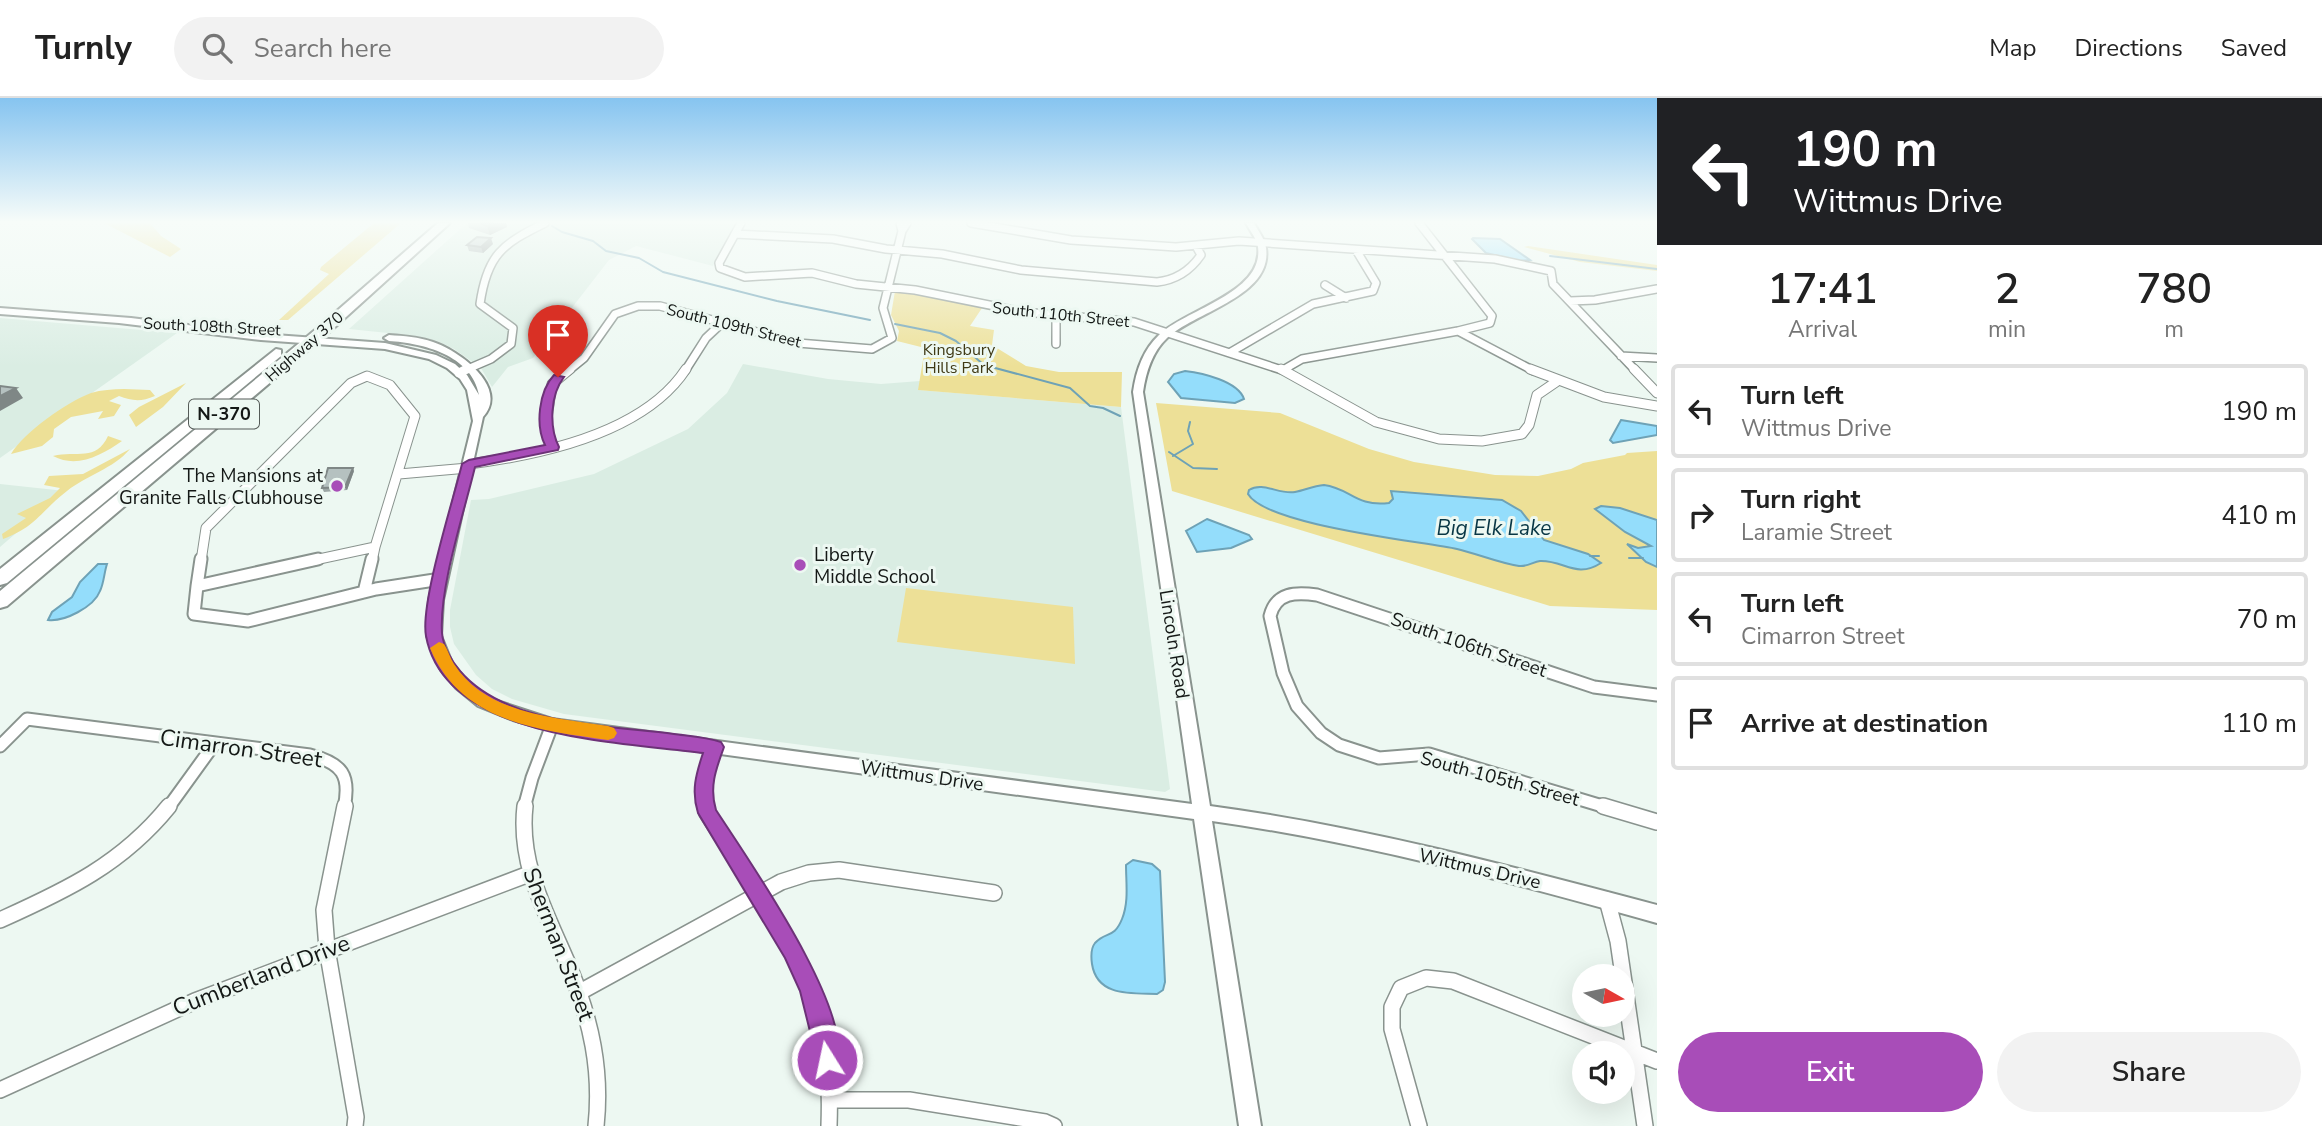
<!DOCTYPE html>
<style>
:root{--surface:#fff;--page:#f2f2f2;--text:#222;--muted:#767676;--line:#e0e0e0;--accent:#a84db8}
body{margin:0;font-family:"Nunito Sans",sans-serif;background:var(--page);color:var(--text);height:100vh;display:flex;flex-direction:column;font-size:26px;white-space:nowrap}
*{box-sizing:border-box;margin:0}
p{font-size:23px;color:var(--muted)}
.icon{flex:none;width:38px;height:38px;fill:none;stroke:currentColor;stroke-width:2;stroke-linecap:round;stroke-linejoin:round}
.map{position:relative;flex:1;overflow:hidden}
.side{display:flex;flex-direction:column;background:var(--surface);width:665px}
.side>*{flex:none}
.guide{background:#202124;color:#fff;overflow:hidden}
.needle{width:46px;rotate:99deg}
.tools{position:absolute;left:1572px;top:866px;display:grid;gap:14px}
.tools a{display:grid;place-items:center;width:63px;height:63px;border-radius:50%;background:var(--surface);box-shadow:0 7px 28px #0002;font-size:35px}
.pin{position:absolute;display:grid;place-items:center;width:60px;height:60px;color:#fff;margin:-72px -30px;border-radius:50% 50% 50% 0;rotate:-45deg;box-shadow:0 0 7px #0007}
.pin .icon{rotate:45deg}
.me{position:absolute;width:77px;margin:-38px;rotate:350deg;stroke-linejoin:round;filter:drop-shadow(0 0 5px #0008)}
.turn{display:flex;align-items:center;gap:24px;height:147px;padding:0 21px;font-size:32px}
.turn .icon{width:91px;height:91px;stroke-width:2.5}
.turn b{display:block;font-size:49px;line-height:60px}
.eta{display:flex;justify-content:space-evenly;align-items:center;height:119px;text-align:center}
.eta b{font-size:42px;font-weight:600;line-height:49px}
.primary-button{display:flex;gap:14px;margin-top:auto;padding:14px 21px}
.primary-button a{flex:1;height:80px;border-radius:42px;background:var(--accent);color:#fff;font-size:28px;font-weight:600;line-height:80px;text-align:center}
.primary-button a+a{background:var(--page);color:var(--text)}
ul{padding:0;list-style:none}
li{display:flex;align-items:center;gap:21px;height:94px;margin:0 14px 10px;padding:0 7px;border:4px solid var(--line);border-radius:7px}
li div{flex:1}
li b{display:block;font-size:26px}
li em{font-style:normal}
header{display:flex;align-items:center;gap:42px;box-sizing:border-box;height:98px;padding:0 35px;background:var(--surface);border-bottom:2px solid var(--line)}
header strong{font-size:33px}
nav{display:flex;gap:38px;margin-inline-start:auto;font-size:24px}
.search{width:490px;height:63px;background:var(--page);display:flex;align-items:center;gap:18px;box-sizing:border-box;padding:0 24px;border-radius:38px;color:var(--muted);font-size:26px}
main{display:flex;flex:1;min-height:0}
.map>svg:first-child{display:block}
.built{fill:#daede3}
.green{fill:#ede097}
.water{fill:#94ddfb;stroke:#6ea2b6;stroke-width:2}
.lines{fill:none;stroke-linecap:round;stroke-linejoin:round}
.stream{stroke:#6ea2b6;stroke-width:2}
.minor-far3-casing{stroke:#89938e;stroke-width:10}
.minor-far2-casing{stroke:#89938e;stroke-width:11}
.minor-far1-casing{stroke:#89938e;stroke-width:15}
.minor-casing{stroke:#89938e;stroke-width:18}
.tertiary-casing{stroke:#89938e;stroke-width:4}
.trunk-casing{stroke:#89938e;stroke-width:4}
.minor-far3{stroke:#fff;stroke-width:7}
.minor-far2{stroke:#fff;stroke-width:9}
.minor-far1{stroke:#fff;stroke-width:11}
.minor{stroke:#fff;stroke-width:15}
.tertiary{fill:#fff;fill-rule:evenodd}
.trunk{fill:#fff;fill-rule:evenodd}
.wall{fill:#9ca6a5}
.shaded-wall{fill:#7f8786}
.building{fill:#b5c1c0;stroke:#7f8786;stroke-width:2}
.route{fill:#a84db8;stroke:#6d3278;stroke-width:2}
.slow{fill:#f59e0b}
.poi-dot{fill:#a84db8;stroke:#edf8f2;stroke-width:2.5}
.labels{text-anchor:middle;stroke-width:6;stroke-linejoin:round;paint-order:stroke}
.far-street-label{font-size:16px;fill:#141816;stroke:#edf8f2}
.far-park-label{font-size:16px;fill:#3f3915;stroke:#edf8f2}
.shield{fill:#edf8f2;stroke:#555b58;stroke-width:2}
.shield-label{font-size:18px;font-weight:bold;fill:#141816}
.poi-label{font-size:19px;fill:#141816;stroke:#edf8f2;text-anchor:end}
.street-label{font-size:19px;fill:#141816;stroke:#edf8f2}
.water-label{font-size:21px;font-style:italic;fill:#083645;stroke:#edf8f2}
.near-street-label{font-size:23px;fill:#141816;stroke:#edf8f2}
</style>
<header>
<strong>Turnly</strong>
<div class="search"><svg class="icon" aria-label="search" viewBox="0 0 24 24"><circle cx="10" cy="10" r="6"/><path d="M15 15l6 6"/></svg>Search here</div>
<nav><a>Map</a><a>Directions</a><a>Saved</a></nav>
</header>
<main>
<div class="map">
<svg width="1657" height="1028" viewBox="0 0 1657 1028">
<rect width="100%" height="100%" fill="#edf8f2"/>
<path class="built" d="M 467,125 L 735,125 L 713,168 L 636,148 L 609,162 L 533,260 L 508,269 L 492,289 L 481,270 L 454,251 L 437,243 L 417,238 L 349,231 Z
M 0,220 L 177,235 L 0,360 Z
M 743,266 L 828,281 L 881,286 L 920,283 L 919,292 L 1121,309 L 1170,691 L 1165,694 L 564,616 L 512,601 L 492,591 L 476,577 L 454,546 L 450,529 L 450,512 L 471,402 L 489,401 L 594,376 L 688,331 L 727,295 Z
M 0,386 L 65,393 L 0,449 Z"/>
<path class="green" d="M 104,125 L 150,125 L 161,138 L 181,151 L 170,159 Z
M 374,125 L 401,125 L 288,222 L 279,222 L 329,176 L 320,172 L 321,169 Z
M 1528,148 L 1657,167 L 1657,173 L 1580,164 L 1524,149 Z
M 895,193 L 917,195 L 982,210 L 970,228 L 994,232 L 992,247 L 1026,268 L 1059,274 L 1122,274 L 1121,309 L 918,292 L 925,250 L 897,243 L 899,233 L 891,217 Z
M 186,285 L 163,309 L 136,329 L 129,317 L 139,309 Z
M 124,291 L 150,292 L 155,298 C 141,304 132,303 119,298 L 109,303 L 121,307 L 114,318 L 98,321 L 103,313 L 71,319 L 54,331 L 53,339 L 42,348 L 11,356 C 24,334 67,304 91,295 C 101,292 113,291 124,291 Z
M 1156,305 L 1280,315 L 1369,351 L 1414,364 L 1495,377 L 1538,378 L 1571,371 L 1583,365 L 1625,357 L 1627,355 L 1657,353 L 1657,512 L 1550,508 L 1172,393 Z
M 108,338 L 122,343 C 102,357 77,371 53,358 C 77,352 96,364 108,338 Z
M 130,351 C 113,371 87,377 67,393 C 41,413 36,429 3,441 L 2,436 L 26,420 L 17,416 L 50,400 L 60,390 L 44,387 L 49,378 L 83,376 Z
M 906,490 L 1073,509 L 1075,566 L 897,544 Z"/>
<path class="water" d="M 1473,140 L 1500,141 L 1530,162 L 1519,163 L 1486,155 L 1472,141 Z
M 1185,273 C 1202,275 1238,283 1244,301 L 1235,305 L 1181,300 L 1168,284 L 1174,276 Z
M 1621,322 L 1657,328 L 1657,337 L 1613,345 L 1610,342 Z
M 1324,387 C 1350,390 1355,409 1389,405 L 1393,401 L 1391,393 L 1502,402 L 1521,413 L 1544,442 L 1588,456 L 1601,465 C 1576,481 1564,462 1540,463 C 1533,464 1527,469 1519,468 C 1499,465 1478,456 1457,451 C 1418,443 1266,427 1248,396 L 1249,392 C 1263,383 1279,397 1295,394 C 1305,392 1313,388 1324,387 Z
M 1601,408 L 1620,410 L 1657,422 L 1657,469 L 1646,464 L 1627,446 L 1638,450 L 1651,448 L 1625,434 L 1595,411 Z
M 1207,421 L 1249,437 L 1252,441 L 1231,450 L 1197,454 L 1186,433 Z
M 98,466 L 107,466 C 104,475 104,485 100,493 C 94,509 64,524 48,522 L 52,514 L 72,499 L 80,484 Z
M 1133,762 L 1152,766 L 1160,773 L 1165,884 L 1163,892 L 1157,896 C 1132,895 1097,899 1092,866 C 1091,859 1091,850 1095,845 C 1106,833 1114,841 1122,821 C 1129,804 1126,785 1126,767 Z"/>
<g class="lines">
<path class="stream" d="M 552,128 L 562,134 L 593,143 L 606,153 L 639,160 L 663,174 L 777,203 L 870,222
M 1550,158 L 1657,171
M 895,226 L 940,235 L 956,243 L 984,267 L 1070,290 L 1090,308 L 1103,310 L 1120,318
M 1169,354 L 1193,370 L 1217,371
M 1173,358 L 1193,346 L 1188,333 L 1190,324
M 1590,458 L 1599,458
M 1629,460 L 1643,460"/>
<defs>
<path id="minor-far3" d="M 741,125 L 719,165 L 720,170 L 745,179 L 812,175 L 856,186 L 915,192 L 1024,214 L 1134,224 L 1285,273
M 900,125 L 902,133 L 907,125
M 971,125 L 1071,142 L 1176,149 L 1239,143 L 1495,161 L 1551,173 L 1553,186 L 1636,273
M 1419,125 L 1492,218 L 1490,225 L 1458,233 L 1534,273
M 735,136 L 833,141 L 886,151 L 942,156 L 1021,172 L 1157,184 C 1176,182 1190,173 1201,157 L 1196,148
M 1325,187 L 1346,200
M 1570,203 L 1595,202 L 1657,191
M 1056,218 L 1056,246
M 1231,254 L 1313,206 L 1373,193 L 1376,185 L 1356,152
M 1621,258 L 1657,260
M 1283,272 L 1302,261 L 1458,233
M 463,273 L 491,261 L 511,246 L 513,230 L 480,206 C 487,157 502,146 545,125
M 568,273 L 584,260 L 615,216 L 638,208 L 660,208 L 798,245 L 872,251 L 892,240 L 883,210 L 902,133
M 685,273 L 706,240 L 722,225"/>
<path id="minor-far2" d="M 1281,271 L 1376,324 L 1439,341 L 1482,343 L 1522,336 L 1529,327 L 1537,297 L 1556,284
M 1530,271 L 1604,299 L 1657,308
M 1634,271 L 1657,295
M 459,275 L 467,271
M 553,349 L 546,327 L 552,286 L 570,271
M 469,366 C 540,357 644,335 686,271
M 399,376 L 468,370
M 201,463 L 206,430 L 351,285 L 367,278 L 390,287 L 415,318 L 375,449 L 310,463
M 372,463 L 375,449"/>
<path id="minor-far1" d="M 201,461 L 197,488 L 318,461
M 197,488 L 194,516 L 248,523 L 376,491 L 441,481
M 364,494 L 372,461
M 0,648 L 27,621 L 310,657 C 342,665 351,677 344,710
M 168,710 L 215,645
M 524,710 L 532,680 L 552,627
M 706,710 L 705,682 L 715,649
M 1609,710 L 1429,656 L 1379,660 L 1339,647 L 1321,635 L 1297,608 L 1283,575 L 1270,518 C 1276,494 1296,494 1317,497 L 1594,589 L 1657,597"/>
<path id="minor" d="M 345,708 L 324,812 L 327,851 L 356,1019 L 355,1028
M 525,708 C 518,768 548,818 570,871 C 591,923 602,972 596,1028
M 705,708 L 707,715 C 752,786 807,859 824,943 C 830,971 830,999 829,1028
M 1603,708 L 1657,724
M 1607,802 L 1618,843 L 1645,1028
M 0,822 C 67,792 122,766 169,708
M 580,894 L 781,784 L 809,775 L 839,772 L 994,795
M 0,992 L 195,903 L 529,776
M 832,1002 L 909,1002 L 1045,1024 L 1054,1028
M 1419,1028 L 1392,931 L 1392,909 L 1401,890 L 1426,880 L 1453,883 L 1657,963"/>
<path id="tertiary" d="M 1246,125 L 1254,125 C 1258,133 1265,141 1266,150 C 1273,198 1195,214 1167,240 C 1152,254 1146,274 1143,294 L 1210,708 C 1361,728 1510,768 1657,807 L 1657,825 C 1511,784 1362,744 1212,723 L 1261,1028 L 1239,1028 L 1194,721 L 552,633 L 513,622 L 478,608 L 456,590 L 441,572 L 427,538 L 429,502 L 473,323 L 467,292 L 460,281 L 447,270 L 429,261 L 385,251 L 261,242 L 119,225 L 0,216 L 0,210 L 131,220 L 261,236 L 385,245 L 436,257 L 455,266 L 467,277 L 479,297 C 472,257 422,245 389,243 L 384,240 L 389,237 C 404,238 419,239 433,244 C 458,252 510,289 483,319 L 443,502 L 441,538 L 452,565 L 466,582 L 488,600 L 552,621 L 1192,706 L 1133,294 C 1136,273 1143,252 1159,237 C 1186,211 1264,195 1258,149 C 1257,141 1250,133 1246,125 Z"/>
<path id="trunk" d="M 438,125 L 450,125 L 325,238 L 7,508 L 0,510 L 0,493 L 315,232 Z
M 276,251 L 281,252 L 281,258 L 7,485 L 0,487 L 0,471 Z"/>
</defs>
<use href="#minor-far3" class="minor-far3-casing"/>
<use href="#minor-far2" class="minor-far2-casing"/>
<use href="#minor-far1" class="minor-far1-casing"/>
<use href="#minor" class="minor-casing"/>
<use href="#tertiary" class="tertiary-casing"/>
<use href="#trunk" class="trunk-casing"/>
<use href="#minor-far3" class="minor-far3"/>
<use href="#minor-far2" class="minor-far2"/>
<use href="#minor-far1" class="minor-far1"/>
<use href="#minor" class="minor"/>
<use href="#tertiary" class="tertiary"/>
<use href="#trunk" class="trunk"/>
</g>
<path class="wall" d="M 468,125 L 506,125 L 507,129 L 490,137 L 469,130 Z
M 493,146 L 483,155 L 469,153 L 467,147 Z
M 354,373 L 347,392 L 324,394 L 322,390 Z"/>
<path class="shaded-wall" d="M 493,125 L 506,125 L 507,129 L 490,137 L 487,128 Z
M 491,140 L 493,146 L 483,155 L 481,149 Z
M 16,290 L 23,300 L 0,313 L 0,298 Z
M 353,370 L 354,373 L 347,392 L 345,389 Z"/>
<path class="building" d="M 480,125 L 493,125 L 487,128 Z
M 477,139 L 491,140 L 481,149 L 467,147 Z
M 0,288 L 16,290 L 0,298 Z
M 328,370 L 353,370 L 345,389 L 322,390 Z"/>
<linearGradient id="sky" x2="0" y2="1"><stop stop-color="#86c4f0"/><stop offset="0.46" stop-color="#f7fcf9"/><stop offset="1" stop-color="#f7fcf9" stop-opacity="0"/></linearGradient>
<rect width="1657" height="269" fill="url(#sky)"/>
<path class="route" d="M 554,277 L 564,279 C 550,297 549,329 559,349 L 558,352 L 475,369 C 464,415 439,490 442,535 C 443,548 452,564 460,573 C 507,628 607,627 674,636 C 689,638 706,639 721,644 L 724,649 C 716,671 709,689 716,712 C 747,760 858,917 836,970 L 827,974 L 819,970 L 800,893 L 785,860 L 698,715 C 691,693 696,676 703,655 C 622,644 445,642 426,538 C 420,505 453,403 462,366 L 469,362 L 545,347 C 535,327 539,293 554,277 Z"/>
<path class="slow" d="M 439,544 L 444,546 C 448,552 450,560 454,566 C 486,616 555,620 608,628 L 614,630 L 617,635 L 614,640 L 608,642 C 537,632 461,624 430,550 Z"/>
<g class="poi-dot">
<circle cx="337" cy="388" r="7"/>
<circle cx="800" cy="467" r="7"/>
</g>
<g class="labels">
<g class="far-street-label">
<text transform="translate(1061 216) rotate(6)" y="6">South 110th Street</text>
<text transform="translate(734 227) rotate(14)" y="6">South 109th Street</text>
<text transform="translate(212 228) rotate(3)" y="6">South 108th Street</text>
<text transform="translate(304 248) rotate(-41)" y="6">Highway 370</text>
</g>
<g class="far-park-label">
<text x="959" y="257">Kingsbury<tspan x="959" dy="18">Hills Park</tspan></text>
</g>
<rect class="shield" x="189" y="301.5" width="70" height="29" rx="5"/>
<g class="shield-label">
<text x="224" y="322">N-370</text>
</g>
<g class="poi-label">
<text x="323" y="384">The Mansions at<tspan x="323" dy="22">Granite Falls Clubhouse</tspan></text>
<text x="814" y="463" text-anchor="start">Liberty<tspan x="814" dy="22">Middle School</tspan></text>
</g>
<g class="street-label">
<text transform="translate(1175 546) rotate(81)" y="7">Lincoln Road</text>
<text transform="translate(1469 546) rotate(19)" y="7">South 106th Street</text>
<text transform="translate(922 677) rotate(8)" y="7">Wittmus Drive</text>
<text transform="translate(1500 680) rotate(15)" y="7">South 105th Street</text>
<text transform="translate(1480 770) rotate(13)" y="7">Wittmus Drive</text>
</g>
<g class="water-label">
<text x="1494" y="437">Big Elk Lake</text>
</g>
<g class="near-street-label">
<text transform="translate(241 650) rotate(8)" y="8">Cimarron Street</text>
<text transform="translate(559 846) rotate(69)" y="8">Sherman Street</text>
<text transform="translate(261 877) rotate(-21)" y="8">Cumberland Drive</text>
</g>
</g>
</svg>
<div class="tools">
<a><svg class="needle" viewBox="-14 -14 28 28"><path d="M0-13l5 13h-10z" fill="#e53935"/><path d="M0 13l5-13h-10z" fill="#767676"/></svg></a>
<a><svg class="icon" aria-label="sound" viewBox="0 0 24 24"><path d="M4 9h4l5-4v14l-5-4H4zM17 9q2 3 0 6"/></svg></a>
</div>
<div class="pin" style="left:558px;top:279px;background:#d93025"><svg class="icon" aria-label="arrive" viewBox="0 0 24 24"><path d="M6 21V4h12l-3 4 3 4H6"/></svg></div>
<svg class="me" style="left:827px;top:962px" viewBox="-20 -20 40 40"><circle r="17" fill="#a84db8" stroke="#fff" stroke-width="3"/><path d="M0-11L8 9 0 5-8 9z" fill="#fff"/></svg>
</div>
<section class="side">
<div class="guide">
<div class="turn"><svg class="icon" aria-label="left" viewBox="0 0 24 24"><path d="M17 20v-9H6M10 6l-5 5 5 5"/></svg><div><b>190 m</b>Wittmus Drive</div></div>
</div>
<div class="eta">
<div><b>17:41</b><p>Arrival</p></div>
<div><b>2</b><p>min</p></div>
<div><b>780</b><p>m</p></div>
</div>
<ul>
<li><svg class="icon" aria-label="left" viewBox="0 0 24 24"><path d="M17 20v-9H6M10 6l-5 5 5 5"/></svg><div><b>Turn left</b><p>Wittmus Drive</p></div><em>190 m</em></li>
<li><svg class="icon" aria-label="right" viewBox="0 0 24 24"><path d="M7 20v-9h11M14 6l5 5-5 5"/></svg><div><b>Turn right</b><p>Laramie Street</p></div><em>410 m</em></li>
<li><svg class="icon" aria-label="left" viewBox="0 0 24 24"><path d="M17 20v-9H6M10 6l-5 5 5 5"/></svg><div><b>Turn left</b><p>Cimarron Street</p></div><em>70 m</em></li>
<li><svg class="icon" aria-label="arrive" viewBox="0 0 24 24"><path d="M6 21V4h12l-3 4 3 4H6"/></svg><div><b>Arrive at destination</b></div><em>110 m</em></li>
</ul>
<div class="primary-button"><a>Exit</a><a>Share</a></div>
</section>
</main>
